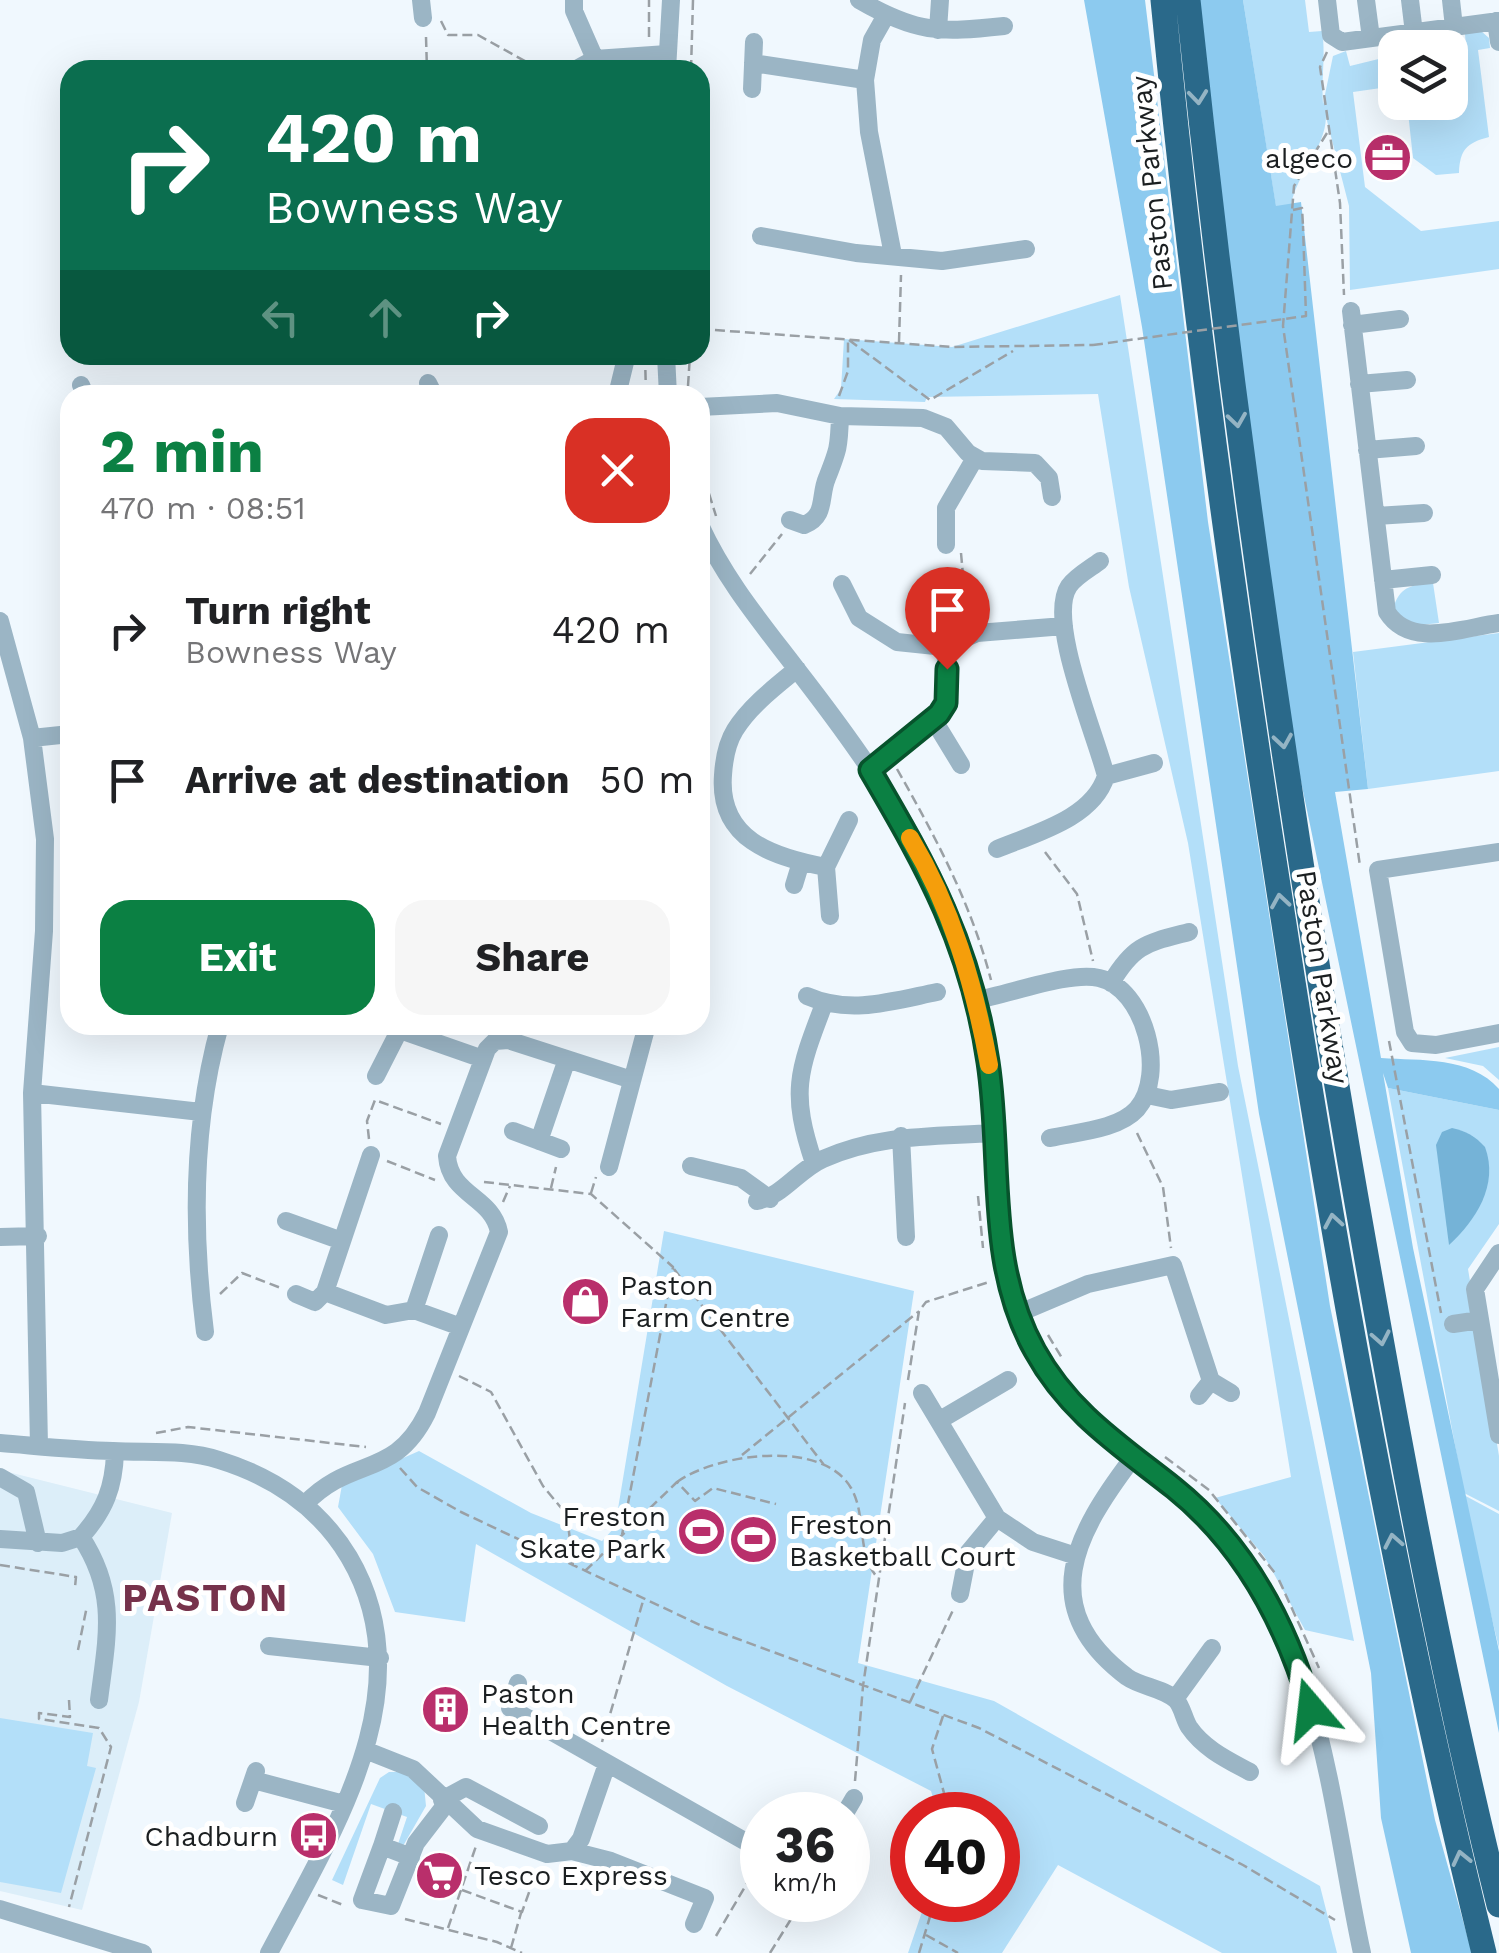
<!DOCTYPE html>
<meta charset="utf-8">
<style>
:root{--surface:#fff;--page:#f6f6f6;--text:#202124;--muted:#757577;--accent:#0b8043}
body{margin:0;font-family:"Work Sans",sans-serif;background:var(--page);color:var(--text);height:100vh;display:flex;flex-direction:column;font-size:38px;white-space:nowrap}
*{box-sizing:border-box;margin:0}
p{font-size:32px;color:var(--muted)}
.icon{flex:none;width:55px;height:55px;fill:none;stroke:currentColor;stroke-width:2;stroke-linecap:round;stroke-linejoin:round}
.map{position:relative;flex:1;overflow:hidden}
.sheet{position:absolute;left:60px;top:385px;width:650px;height:650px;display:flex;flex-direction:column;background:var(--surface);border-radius:30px;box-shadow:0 10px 40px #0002}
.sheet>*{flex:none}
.top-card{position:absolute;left:60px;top:60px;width:650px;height:305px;border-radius:30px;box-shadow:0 10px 40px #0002;background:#0b6e4f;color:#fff;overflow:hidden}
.fabs{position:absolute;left:1378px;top:30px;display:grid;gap:20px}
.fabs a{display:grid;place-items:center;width:90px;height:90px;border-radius:20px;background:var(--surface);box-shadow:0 10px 40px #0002;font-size:50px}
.speed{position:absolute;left:740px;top:1792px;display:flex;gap:20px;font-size:50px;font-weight:700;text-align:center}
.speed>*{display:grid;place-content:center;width:130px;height:130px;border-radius:50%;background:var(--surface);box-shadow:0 10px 40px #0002;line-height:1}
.speed small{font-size:25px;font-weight:400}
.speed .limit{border:15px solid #d22;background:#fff;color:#111}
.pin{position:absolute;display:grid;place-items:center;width:85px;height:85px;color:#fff;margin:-102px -42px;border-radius:50% 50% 50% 0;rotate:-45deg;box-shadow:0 0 10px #0007}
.pin .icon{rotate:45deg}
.me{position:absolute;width:110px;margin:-55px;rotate:343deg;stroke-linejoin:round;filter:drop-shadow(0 0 8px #0008)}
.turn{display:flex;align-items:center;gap:35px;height:210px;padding:0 40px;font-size:45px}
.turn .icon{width:130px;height:130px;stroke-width:2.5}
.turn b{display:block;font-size:70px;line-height:85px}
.lanes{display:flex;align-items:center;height:95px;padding:0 40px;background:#0003;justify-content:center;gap:50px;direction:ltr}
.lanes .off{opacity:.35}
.round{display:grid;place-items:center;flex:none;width:105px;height:105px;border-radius:30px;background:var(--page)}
.overview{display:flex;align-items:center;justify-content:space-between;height:170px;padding:0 40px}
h1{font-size:60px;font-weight:700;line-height:75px;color:var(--accent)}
.button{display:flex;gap:20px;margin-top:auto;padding:20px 40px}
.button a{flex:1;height:115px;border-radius:30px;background:var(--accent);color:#fff;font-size:40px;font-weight:700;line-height:115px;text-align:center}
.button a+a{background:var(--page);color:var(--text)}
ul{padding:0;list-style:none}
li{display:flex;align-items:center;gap:30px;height:150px;padding:0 40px}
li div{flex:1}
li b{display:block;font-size:38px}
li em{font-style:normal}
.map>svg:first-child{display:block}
.built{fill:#dceef9}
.green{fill:#b3dff9}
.forest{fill:#8ccaef}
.water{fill:#75b3d7}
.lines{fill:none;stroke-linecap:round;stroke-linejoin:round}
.path{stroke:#9aa0a5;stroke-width:2.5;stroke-dasharray:10 5;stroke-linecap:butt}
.minor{stroke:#9bb5c5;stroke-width:18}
.highway{stroke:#2a698a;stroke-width:25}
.path-bridge{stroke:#9aa0a5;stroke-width:2.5;stroke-dasharray:10 5;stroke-linecap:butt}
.oneway{stroke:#94b4c4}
.route-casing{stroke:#07532c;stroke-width:25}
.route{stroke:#0b8043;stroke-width:18}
.slow{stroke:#f59e0b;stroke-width:18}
.labels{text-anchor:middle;stroke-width:10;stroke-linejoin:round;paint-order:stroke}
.poi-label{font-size:28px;fill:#1b1f21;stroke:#fff;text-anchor:start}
.street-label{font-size:28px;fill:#1b1f21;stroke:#fff}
.district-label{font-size:38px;font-weight:bold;letter-spacing:2.5px;fill:#76324b;stroke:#fff}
</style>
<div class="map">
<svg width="1499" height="1953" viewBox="0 0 1499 1953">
<rect width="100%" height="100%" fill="#f0f8fe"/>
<path class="built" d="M 0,1470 L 172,1513 L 139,1702 L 82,1910 L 0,1891 Z"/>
<path class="green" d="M 1243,0 L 1305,0 L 1309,32 L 1322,31 C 1326,54 1321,78 1323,104 L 1333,56 L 1346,51 L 1350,66 L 1395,55 L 1395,86 L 1353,92 L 1365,187 L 1421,231 L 1499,221 L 1499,269 L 1350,290 L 1349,206 L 1326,117 C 1325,149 1297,173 1291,205 L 1276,207 Z
M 1481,31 L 1489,38 L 1490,48 L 1478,50 L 1489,137 C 1466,143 1460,150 1459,173 L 1436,175 L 1413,158 L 1407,103 L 1450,102 L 1450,49 L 1466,47 L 1465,34 Z
M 1120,295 L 1238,1066 L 1354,1641 L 1305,1630 L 1264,1556 L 1215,1498 L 1291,1477 L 1188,843 L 1129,587 L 1098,394 L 927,397 L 925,402 L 834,399 L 841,389 L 844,339 L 952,347 Z
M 1433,583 L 1439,623 L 1411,626 L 1399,620 L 1394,606 C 1401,585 1414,585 1433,583 Z
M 1499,633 L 1499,771 L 1368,789 L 1353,652 Z
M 1499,1047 L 1499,1080 L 1483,1066 L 1445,1058 Z
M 1388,1088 L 1499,1110 L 1499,1224 L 1468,1269 L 1499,1456 L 1499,1511 L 1464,1493 Z
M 664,1231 L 914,1291 L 858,1663 L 994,1701 L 1320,1886 L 1337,1953 L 1222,1953 L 1058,1865 L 1002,1953 L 908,1953 L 926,1900 L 998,1900 L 998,1815 L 938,1815 L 931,1791 L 727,1686 L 476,1544 L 465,1622 L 395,1612 L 373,1554 L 338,1507 L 342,1485 L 419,1451 L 531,1513 L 602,1541 L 615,1527 Z
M 1462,1494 L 1499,1514 L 1499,1648 Z
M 0,1718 L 93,1733 L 87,1766 L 96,1768 L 61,1893 L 0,1882 Z
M 389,1772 L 402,1772 L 424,1786 L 426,1806 L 403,1846 L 398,1844 L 407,1817 L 371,1804 L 343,1885 L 332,1880 L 380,1778 Z"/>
<path class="forest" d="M 1084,0 L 1145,0 L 1208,522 L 1330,1306 L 1435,1820 L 1472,1953 L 1411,1953 L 1381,1818 L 1371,1673 L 1259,1114 L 1142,327 Z
M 1195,0 L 1243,0 L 1276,206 L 1301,202 L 1368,789 L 1335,792 L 1381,1058 C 1421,1061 1470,1056 1499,1089 L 1499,1110 L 1388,1088 L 1383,1073 L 1413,1248 L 1499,1651 L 1499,1733 L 1288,719 Z"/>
<path class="water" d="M 1452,1128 C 1466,1131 1475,1136 1485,1147 C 1499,1185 1476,1220 1449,1245 L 1436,1145 L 1442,1132 Z"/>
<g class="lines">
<path class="path" d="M 441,21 L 448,35 L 478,35 L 541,70
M 426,37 L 427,70
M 649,37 L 649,0
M 1327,52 L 1320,67 L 1340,203 L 1344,295
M 691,70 L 693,0
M 1327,133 L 1294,186 L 1283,326 L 1360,866
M 1293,210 L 1302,208 L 1303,226
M 700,329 L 952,347 L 1093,345
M 849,340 L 930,400 L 1013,351
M 899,342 L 901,275
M 645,355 L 646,395
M 688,386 L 690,355
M 839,396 L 848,371 L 848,341
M 700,465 L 716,516
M 961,553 L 967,620
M 750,574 L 782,534
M 897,769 C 936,838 971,903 991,980
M 700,819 L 712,820
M 1045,852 L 1077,894 L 1093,961
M 1389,1041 L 1441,1313
M 1137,1133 L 1163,1187 L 1171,1248
M 369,1139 L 367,1121 L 375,1100 L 441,1124
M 387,1161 L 435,1180
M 484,1182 L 591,1194 L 673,1267 L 622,1535
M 551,1188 L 556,1167
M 591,1193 L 596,1177
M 978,1196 L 983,1248
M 503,1202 L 510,1186
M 674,1269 L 824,1465
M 220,1294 L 242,1273 L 281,1288
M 1048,1335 L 1062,1358
M 459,1376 L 491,1392 L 543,1486 L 567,1515 L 573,1566
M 908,1380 L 919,1311 L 926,1302 L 989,1282
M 156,1433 L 188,1427 L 366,1447
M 742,1455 L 918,1312
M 1165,1457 L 1209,1490 L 1275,1573
M 400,1468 L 417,1487 L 461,1512 L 700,1625 L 979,1728 L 1243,1865 L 1335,1920
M 677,1482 C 716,1454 822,1438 851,1488 C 867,1515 856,1553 877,1577
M 0,1565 L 76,1577 L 75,1587
M 585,1571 L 677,1482 L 695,1501 L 713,1488 L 776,1504
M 1279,1580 L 1319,1668
M 78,1650 L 87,1606
M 69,1700 L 70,1717 L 39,1713 L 39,1719 L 99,1728 L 111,1747 L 69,1907
M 910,1702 L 953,1610
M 943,1716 L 932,1749 L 950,1815
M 602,1742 L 643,1601
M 855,1781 L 863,1686 L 905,1403
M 462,1890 L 522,1912 L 537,1870
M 318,1895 L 343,1905
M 405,1919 L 497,1942 L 522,1953
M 448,1928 L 476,1846
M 926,1935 L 958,1953
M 716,1936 L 756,1868
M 511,1948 L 521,1913
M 770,1953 L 801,1903
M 919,1953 L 935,1900"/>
<path class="minor" d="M 421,0 L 423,18
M 574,0 L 574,11 L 595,59
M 859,0 C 916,33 939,33 1004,26
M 1327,0 L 1331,35 L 1342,42 L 1499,21
M 1366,0 L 1371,38
M 1410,0 L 1414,33
M 1451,0 L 1454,27
M 1496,21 L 1499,42
M 938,30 L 940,0
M 753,63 L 865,80 L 872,40 L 885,17
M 575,70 L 595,59 L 667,54
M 667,70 L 671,0
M 865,80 L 869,132 L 893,255
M 752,89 L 754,42
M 761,236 L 856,253 L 942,261 L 1026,249
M 1351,311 L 1387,612 C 1410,649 1462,628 1499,623
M 1352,325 L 1400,319
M 666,355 L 668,395
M 428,383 L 434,395
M 1359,384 L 1407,380
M 81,385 L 85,395
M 617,395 L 626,358
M 700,407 L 777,403 L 840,416 C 839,448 838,450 827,478 C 819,496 827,516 804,525 L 790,520
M 840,416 L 923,418 L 946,427 L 968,453 L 982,461 L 1035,463 L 1049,478 L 1052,497
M 1367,450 L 1416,446
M 1376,516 L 1424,513
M 700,525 C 725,579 759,620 795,667 C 855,744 918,831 953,923 C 970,968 983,1018 989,1065 C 1001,1161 985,1265 1036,1353 C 1083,1435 1167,1470 1227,1539 C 1323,1651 1332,1815 1362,1953
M 946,545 L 946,508 L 975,458
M 1383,580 L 1432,575
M 842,584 L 859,618 L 897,642 L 945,647 L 977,633 L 1064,626
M 0,621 L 32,738 L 45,839 L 44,931 L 32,1093 L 39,1446
M 797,669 C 775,687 750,706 735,730 C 727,743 724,759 723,775 C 718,839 772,857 826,867
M 933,719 L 961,765
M 32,738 L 70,734
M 870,771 L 939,715 L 948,692 L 945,647
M 1106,776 L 1154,763
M 997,849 C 1036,833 1093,818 1106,776 C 1096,735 1046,620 1069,586 C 1076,576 1091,568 1100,561
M 1499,852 L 1378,870 L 1405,1032 L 1412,1043 L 1436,1045 L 1499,1033
M 794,885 L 801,862
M 830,916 L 826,867 L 849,820
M 1111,983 C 1134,944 1147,943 1189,932
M 807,996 C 850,1015 893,1001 937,992
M 976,1000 C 1008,995 1069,971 1099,978 C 1145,988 1167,1075 1137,1109 C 1118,1130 1076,1132 1050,1138
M 400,1030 L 483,1059
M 376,1076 L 402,1025
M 32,1093 L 201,1112
M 1147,1095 L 1171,1100 L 1220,1092
M 513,1131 L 561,1149
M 901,1136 L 906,1237
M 539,1141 L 567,1059
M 814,1163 C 790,1092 798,1072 824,1004
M 691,1166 L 741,1178 L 770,1199
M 609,1167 L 647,1025
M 757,1201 C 783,1196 798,1170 823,1159 C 879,1134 933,1137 994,1133
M 286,1221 L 342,1241
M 0,1237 L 38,1236
M 1499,1253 L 1475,1289 L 1499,1435
M 325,1292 L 386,1315 L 414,1310 L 461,1327
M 296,1294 L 315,1302 L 325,1292 L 371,1155
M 414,1310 L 439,1235
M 1017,1314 L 1088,1284 L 1173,1265 L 1211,1381
M 1453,1324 L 1480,1320
M 205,1332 C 192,1230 192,1125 220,1025
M 922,1393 L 997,1518 L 1033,1542 L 1073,1555
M 1199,1396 L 1211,1381 L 1231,1393
M 940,1420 L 1008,1380
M 0,1443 C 38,1446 76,1450 113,1451 C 148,1453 186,1449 219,1460 C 274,1477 319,1507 349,1557 C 427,1689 331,1835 269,1953
M 1132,1459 C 1076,1533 1034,1607 1127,1677 C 1141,1687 1164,1688 1176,1700 C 1182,1706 1184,1719 1189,1727 C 1204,1749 1228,1760 1250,1772
M 0,1477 L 26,1492 L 38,1543
M 305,1504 C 352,1455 394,1480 427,1413 L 499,1232 C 492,1196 450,1196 447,1156 L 487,1049 L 495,1041 L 508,1040 L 632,1080
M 0,1539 L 62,1543 L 81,1537
M 960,1594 L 968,1553 L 997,1518
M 269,1646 L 380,1658
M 518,1683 L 510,1708 L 762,1851
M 1175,1699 L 1212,1648
M 99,1700 C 107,1637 118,1593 81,1537 C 105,1510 114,1487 115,1452
M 365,1750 L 413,1769 L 477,1829 L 547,1854 L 572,1851 L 611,1861 L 705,1898 L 694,1924
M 253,1780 L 344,1804
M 442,1800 L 466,1787 L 539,1826
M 245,1803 L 256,1771
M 844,1815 L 854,1798
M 382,1846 L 393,1812
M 572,1851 L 581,1839 L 607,1764
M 411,1857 L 382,1846 L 362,1900 L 391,1906 L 416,1843 L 446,1804
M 818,1905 L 821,1900
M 0,1909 L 143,1953"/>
<path class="highway" d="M 1163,0 C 1192,301 1233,599 1280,898 C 1334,1252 1398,1605 1484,1953
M 1188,0 C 1229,389 1284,777 1350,1163 C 1393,1411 1438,1661 1499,1905"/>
<path class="path-bridge" d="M 1093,345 L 1306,316 L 1303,226"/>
</g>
<defs><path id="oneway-chevron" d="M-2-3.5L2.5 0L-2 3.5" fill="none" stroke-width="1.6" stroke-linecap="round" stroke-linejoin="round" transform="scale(2.5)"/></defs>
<g class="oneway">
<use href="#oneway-chevron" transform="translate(1198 97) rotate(84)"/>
<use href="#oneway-chevron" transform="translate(1237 420) rotate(82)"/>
<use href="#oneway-chevron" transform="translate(1283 741) rotate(81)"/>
<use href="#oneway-chevron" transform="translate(1280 901) rotate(-99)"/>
<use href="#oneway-chevron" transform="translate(1333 1221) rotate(-100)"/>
<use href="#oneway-chevron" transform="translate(1381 1338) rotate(79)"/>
<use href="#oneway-chevron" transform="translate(1393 1541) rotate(-101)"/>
<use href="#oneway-chevron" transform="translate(1461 1858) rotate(-103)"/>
</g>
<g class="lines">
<defs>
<path id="route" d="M 947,669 L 946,703 L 939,714 L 870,770 C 928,869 971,946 988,1062 C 1003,1160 985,1262 1035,1351 C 1069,1413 1121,1446 1174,1488 C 1245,1545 1286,1623 1311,1709"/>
</defs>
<use href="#route" class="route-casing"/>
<use href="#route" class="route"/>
<path class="slow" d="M 910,838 C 952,908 974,984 989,1065"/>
</g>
<defs>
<symbol id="office-disc" viewBox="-11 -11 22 22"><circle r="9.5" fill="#b92f6b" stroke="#fff"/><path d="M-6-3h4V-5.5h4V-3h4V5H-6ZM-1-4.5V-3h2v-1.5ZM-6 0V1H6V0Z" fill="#fff"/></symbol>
<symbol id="shop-disc" viewBox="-11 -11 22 22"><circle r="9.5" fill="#b92f6b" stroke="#fff"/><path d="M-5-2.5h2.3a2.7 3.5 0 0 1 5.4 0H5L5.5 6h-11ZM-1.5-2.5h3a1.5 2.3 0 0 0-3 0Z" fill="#fff"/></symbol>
<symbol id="stadium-disc" viewBox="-11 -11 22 22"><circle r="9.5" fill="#b92f6b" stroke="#fff"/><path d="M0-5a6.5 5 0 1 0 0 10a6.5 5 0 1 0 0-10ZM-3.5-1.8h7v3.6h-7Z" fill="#fff"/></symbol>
<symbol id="building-disc" viewBox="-11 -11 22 22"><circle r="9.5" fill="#b92f6b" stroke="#fff"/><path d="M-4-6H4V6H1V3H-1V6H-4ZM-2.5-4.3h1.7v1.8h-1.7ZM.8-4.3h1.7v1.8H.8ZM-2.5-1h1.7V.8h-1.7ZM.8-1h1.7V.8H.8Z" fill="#fff"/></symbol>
<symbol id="bus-disc" viewBox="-11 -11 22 22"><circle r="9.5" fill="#b92f6b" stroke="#fff"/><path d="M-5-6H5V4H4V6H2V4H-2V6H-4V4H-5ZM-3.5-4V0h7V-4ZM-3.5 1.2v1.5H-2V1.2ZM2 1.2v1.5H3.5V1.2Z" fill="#fff"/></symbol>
<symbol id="supermarket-disc" viewBox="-11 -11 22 22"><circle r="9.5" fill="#b92f6b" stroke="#fff"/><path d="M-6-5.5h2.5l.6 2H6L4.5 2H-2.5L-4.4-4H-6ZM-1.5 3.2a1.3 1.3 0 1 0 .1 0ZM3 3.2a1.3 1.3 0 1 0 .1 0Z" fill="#fff"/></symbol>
</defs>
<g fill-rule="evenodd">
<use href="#office-disc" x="1360" y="130" width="55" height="55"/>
<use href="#shop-disc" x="558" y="1274" width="55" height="55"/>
<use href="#stadium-disc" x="674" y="1504" width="55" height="55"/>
<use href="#stadium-disc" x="726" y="1512" width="55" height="55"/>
<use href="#building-disc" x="418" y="1682" width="55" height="55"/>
<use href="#bus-disc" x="286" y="1808" width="55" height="55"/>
<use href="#supermarket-disc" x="412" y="1848" width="55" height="55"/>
</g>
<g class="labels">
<g class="poi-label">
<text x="1353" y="168" text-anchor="end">algeco</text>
<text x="620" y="1295">Paston<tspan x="620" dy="32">Farm Centre</tspan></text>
<text x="666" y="1526" text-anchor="end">Freston<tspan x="666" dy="32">Skate Park</tspan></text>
<text x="789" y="1534">Freston<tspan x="789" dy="32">Basketball Court</tspan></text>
<text x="481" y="1703">Paston<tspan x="481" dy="32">Health Centre</tspan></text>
<text x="278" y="1846" text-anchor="end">Chadburn</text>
<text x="474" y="1885">Tesco Express</text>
</g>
<g class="street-label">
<text transform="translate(1151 183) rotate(-96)" y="10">Paston Parkway</text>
<text transform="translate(1323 977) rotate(81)" y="10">Paston Parkway</text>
</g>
<g class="district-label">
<text x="206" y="1611">PASTON</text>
</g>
</g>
</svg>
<div class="fabs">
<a><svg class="icon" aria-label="layers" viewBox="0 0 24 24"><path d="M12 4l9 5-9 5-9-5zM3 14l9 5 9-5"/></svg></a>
</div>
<div class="speed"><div>36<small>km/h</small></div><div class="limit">40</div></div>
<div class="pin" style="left:947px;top:669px;background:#d93025"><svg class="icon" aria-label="arrive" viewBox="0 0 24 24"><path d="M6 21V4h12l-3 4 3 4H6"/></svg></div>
<svg class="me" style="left:1311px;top:1709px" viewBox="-20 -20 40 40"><path d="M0-17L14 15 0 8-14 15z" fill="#0b8043" stroke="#fff" stroke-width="4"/></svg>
<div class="top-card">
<div class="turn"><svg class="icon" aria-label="right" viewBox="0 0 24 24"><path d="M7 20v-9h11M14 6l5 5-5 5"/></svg><div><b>420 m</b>Bowness Way</div></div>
<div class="lanes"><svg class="icon off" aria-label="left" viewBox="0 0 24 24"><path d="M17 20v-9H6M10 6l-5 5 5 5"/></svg><svg class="icon off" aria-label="ahead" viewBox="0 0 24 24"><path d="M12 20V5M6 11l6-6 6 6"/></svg><svg class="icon" aria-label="right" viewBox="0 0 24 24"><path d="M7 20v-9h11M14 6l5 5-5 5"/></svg></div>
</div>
<section class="sheet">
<div class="overview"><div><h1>2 min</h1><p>470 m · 08:51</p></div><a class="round" style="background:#d93025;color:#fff"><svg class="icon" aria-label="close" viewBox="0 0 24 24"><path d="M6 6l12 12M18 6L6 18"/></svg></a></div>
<ul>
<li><svg class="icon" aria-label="right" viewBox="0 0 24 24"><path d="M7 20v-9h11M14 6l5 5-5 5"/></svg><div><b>Turn right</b><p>Bowness Way</p></div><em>420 m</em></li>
<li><svg class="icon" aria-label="arrive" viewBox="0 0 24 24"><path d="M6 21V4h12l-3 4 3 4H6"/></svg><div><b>Arrive at destination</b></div><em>50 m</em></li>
</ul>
<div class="button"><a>Exit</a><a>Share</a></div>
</section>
</div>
